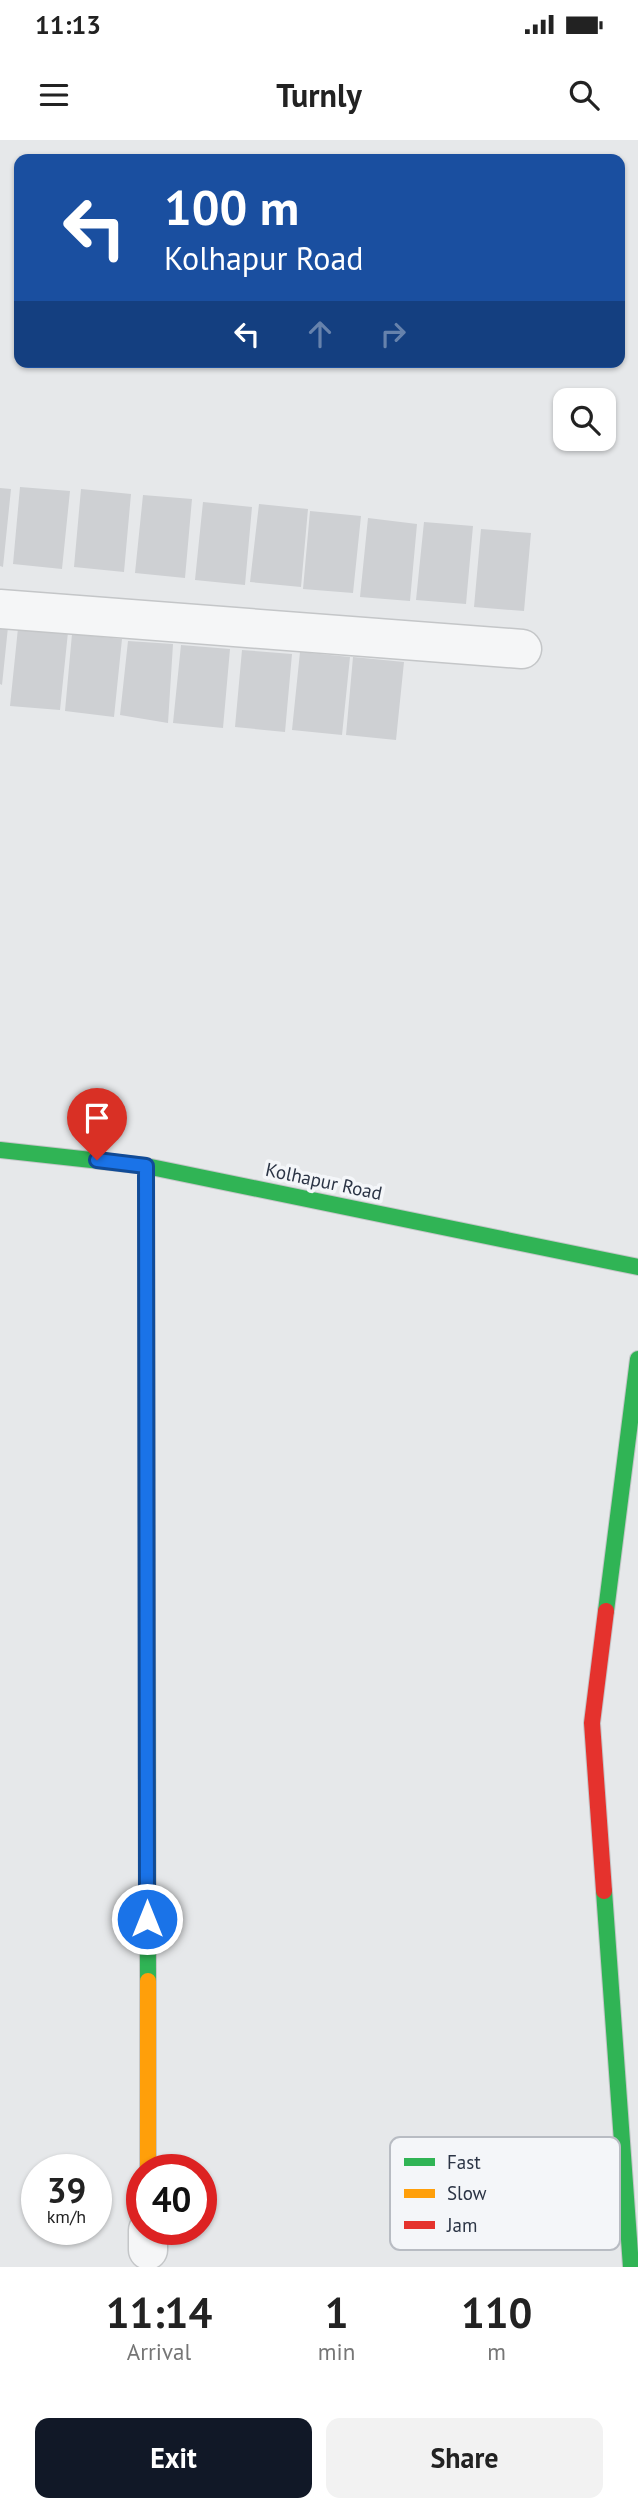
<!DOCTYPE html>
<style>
:root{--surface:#fff;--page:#f2f2f2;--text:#222;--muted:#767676;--accent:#111827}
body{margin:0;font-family:"PT Sans",sans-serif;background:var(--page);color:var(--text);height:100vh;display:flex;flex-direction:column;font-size:26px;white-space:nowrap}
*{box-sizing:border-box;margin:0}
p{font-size:23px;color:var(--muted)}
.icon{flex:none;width:38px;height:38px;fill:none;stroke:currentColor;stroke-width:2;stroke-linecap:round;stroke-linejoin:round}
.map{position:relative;height:2127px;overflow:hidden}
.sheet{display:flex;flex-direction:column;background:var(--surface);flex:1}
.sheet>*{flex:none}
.top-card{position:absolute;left:14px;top:14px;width:611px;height:214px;border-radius:14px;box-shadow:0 2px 5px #0004;background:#1a4fa0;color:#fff;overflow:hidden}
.buttons{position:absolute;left:553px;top:248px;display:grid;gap:14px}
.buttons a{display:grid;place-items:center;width:63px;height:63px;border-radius:14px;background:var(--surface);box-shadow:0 2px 5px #0004;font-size:35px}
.speed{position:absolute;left:21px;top:2014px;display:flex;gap:14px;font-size:35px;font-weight:700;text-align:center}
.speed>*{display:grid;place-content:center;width:91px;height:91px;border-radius:50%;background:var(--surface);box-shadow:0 2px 5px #0004;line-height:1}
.speed small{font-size:18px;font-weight:400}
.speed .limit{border:10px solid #d22;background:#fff;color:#111}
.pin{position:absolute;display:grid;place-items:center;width:60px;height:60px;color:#fff;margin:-72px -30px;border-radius:50% 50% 50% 0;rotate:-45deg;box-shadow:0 0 7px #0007}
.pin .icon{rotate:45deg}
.me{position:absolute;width:77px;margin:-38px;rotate:0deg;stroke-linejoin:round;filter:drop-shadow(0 0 5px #0008)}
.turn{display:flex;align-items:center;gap:24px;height:147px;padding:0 35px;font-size:32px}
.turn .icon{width:91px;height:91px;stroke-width:2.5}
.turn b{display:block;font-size:49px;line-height:60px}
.lanes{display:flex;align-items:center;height:66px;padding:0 35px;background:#0003;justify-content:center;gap:35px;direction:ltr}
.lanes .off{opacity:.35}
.eta{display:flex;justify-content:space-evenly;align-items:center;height:119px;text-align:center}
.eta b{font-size:42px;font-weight:700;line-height:49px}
.primary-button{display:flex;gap:14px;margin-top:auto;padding:14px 35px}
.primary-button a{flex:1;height:80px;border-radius:14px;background:var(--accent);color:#fff;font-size:28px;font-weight:700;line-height:80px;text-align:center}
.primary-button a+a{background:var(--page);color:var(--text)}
.status{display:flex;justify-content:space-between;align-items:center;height:49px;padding:0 35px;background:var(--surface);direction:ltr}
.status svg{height:19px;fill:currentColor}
header{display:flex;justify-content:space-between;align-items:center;height:91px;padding:0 35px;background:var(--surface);font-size:32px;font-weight:700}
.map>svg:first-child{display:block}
.building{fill:#ced0d3}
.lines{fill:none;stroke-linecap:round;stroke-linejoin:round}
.street-casing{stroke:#c4c6c8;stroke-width:41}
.fast-casing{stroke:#c4c6c8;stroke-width:18}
.slow-casing{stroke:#c4c6c8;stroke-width:18}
.jam-casing{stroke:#c4c6c8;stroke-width:18}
.street{stroke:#f5f6f7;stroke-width:38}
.fast{stroke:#30b455;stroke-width:16}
.slow{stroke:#ff9f0a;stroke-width:16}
.jam{stroke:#e5322d;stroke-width:16}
.route-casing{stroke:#114b97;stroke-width:18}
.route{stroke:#1a73e8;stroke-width:12}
.labels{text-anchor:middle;stroke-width:7;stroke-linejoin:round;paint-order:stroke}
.street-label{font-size:19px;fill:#2b3445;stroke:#f4f6f9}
.key{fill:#f4f6f9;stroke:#b8bcc3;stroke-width:2}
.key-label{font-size:19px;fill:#2b3445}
</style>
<div class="status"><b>11:13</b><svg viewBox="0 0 49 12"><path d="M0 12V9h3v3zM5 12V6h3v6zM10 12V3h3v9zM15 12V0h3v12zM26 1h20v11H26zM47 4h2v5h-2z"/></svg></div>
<header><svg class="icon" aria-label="menu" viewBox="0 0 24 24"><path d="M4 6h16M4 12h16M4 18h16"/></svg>Turnly<svg class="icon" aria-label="search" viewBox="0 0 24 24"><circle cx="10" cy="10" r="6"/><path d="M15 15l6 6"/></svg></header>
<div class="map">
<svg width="638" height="2127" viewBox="0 0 638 2127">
<rect width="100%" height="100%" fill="#e6e8ea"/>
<path class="building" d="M 20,347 L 70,351 L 62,429 L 13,424 Z
M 0,348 L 11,349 L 3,427 L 0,426 Z
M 81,349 L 131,354 L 124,432 L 74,427 Z
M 143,355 L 192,359 L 185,438 L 135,433 Z
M 203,362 L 252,367 L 245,445 L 195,440 Z
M 259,364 L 308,369 L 301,447 L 250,442 Z
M 310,371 L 361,376 L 353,453 L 303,449 Z
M 368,378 L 417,384 L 410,461 L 360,457 Z
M 424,382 L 473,386 L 466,464 L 416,460 Z
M 481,389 L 531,393 L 524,471 L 474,467 Z
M 0,486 L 8,487 L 2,545 L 0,544 Z
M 18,488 L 68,492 L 60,570 L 10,566 Z
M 72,494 L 122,499 L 114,577 L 65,571 Z
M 128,501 L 173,504 L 168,583 L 120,575 Z
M 181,505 L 230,509 L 223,588 L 173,583 Z
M 242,510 L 292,514 L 285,592 L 235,587 Z
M 300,512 L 350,517 L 342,595 L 292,590 Z
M 353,517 L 404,522 L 396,600 L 346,595 Z"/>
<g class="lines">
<defs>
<path id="street" d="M 0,469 L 522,509
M 148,2090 L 148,2110"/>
<path id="fast" d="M 0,1010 L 146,1026 L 638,1127
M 606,1471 L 638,1219
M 147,1498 L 148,1841
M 604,1751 L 631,2127"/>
<path id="slow" d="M 146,1026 L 147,1498
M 148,1841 L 148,2030"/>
<path id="jam" d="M 604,1751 L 592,1583 L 606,1471"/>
</defs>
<use href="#street" class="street-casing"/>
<use href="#fast" class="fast-casing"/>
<use href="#slow" class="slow-casing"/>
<use href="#jam" class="jam-casing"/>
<use href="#street" class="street"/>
<use href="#fast" class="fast"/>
<use href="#slow" class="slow"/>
<use href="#jam" class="jam"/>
</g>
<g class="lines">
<defs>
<path id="route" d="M 97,1020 L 146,1026 L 147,1779"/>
</defs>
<use href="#route" class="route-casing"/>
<use href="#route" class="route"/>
</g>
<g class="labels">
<g class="street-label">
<text transform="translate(324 1041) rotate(12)" y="7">Kolhapur Road</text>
</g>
</g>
<rect x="390" y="1997" width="230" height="113" rx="10" class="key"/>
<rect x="404" y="2018" width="31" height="8" fill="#30b455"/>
<rect x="404" y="2049" width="31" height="9" fill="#ff9f0a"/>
<rect x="404" y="2081" width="31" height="8" fill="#e5322d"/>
<g class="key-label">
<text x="447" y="2029">Fast</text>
<text x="447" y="2060">Slow</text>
<text x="447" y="2092">Jam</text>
</g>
</svg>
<div class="buttons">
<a><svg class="icon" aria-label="search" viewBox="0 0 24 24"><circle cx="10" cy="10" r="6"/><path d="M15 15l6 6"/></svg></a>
</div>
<div class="speed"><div>39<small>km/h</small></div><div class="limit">40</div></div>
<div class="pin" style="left:97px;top:1020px;background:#d93025"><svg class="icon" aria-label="arrive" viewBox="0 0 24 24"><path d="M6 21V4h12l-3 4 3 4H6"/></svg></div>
<svg class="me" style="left:147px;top:1779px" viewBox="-20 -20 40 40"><circle r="17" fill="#1a73e8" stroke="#fff" stroke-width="3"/><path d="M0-11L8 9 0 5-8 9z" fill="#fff"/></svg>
<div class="top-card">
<div class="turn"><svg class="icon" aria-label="left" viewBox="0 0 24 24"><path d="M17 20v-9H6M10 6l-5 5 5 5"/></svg><div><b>100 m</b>Kolhapur Road</div></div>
<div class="lanes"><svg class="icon" aria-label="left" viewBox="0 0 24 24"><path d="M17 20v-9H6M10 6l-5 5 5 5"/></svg><svg class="icon off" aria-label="ahead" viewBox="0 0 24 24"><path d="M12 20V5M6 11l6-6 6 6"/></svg><svg class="icon off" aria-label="right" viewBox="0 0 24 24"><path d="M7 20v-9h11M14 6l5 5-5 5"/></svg></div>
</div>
</div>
<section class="sheet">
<div class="eta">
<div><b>11:14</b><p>Arrival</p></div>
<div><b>1</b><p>min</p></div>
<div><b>110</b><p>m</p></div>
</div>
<div class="primary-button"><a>Exit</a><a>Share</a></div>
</section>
